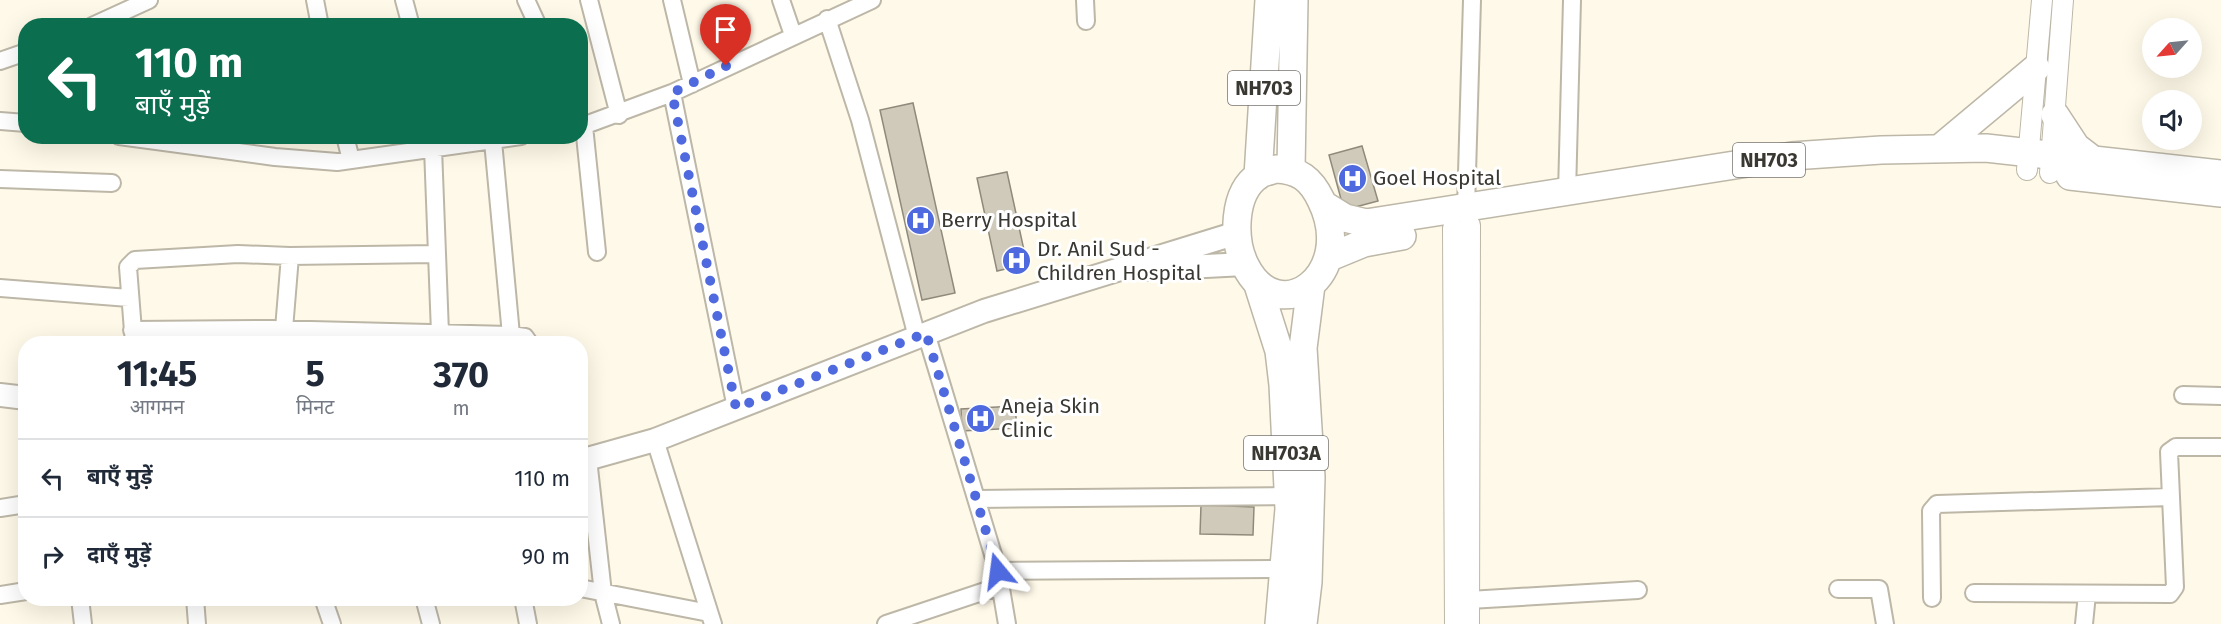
<!DOCTYPE html>
<html lang="hi">
<meta charset="utf-8">
<style>
:root{--surface:#fff;--page:#f2f2f3;--text:#1f2937;--muted:#747a83;--line:#e0e1e3}
body{margin:0;font-family:"Fira Sans","Noto Sans Devanagari",sans-serif;background:var(--page);color:var(--text);height:100vh;display:flex;flex-direction:column;font-size:22px;white-space:nowrap}
*{box-sizing:border-box;margin:0}
p{font-size:20px;color:var(--muted)}
.icon{flex:none;width:33px;height:33px;fill:none;stroke:currentColor;stroke-width:2;stroke-linecap:round;stroke-linejoin:round}
.map{position:relative;flex:1;overflow:hidden}
.drawer{position:absolute;left:18px;top:336px;width:570px;height:270px;display:flex;flex-direction:column;background:var(--surface);border-radius:24px;box-shadow:0 6px 24px #0002}
.drawer>*{flex:none}
.top-card{position:absolute;left:18px;top:18px;width:570px;height:126px;border-radius:24px;box-shadow:0 6px 24px #0002;background:#0b6e4f;color:#fff;overflow:hidden}
.needle{width:39px;rotate:243deg}
.buttons{position:absolute;left:2142px;top:18px;display:grid;gap:12px}
.buttons a{display:grid;place-items:center;width:60px;height:60px;border-radius:50%;background:var(--surface);box-shadow:0 6px 24px #0002;font-size:30px}
.pin{position:absolute;display:grid;place-items:center;width:51px;height:51px;color:#fff;margin:-62px -26px;border-radius:50% 50% 50% 0;rotate:-45deg;box-shadow:0 0 6px #0007}
.pin .icon{rotate:45deg}
.me{position:absolute;width:66px;margin:-33px;rotate:344deg;stroke-linejoin:round;filter:drop-shadow(0 0 4px #0008)}
.turn{display:flex;align-items:center;gap:21px;height:126px;padding:0 18px;font-size:27px}
.turn .icon{width:78px;height:78px;stroke-width:2.5}
.turn b{display:block;font-size:42px;line-height:51px}
.eta{display:flex;justify-content:space-evenly;align-items:center;height:102px;text-align:center}
.eta b{font-size:36px;font-weight:700;line-height:42px}
ul{padding:0;list-style:none}
li{display:flex;align-items:center;gap:18px;height:78px;padding:0 18px;border-top:2px solid var(--line)}
li div{flex:1}
li b{display:block;font-size:22px}
li em{font-style:normal}
.map>svg:first-child{display:block}
.building{fill:#d0cabb;stroke:#8f8a7b;stroke-width:1.5}
.lines{fill:none;stroke-linecap:round;stroke-linejoin:round}
.minor-casing{stroke:#bdb7a8;stroke-width:20}
.tertiary-casing{stroke:#bdb7a8;stroke-width:22}
.secondary-casing{stroke:#bdb7a8;stroke-width:26}
.trunk-casing{stroke:#bdb7a8;stroke-width:30}
.minor{stroke:#fff;stroke-width:16}
.tertiary{stroke:#fff;stroke-width:20}
.secondary{stroke:#fff;stroke-width:22}
.trunk{stroke:#fff;stroke-width:27}
.route{stroke:#4f69de;stroke-width:10;stroke-dasharray:0 18}
.labels{text-anchor:middle;stroke-width:6;stroke-linejoin:round;paint-order:stroke}
.shield{fill:#fff;stroke:#757470;stroke-width:1.5}
.shield-label{font-size:20px;font-weight:bold;fill:#3a3832}
.poi-label{font-size:21px;fill:#3a3832;stroke:#fff;text-anchor:start}
</style>
<div class="map">
<svg width="2221" height="624" viewBox="0 0 2221 624">
<rect width="100%" height="100%" fill="#fff9e9"/>
<path class="building" d="M 913,103 L 955,293 L 922,300 L 880,110 Z
M 1362,146 L 1378,201 L 1344,210 L 1329,155 Z
M 1007,172 L 1027,264 L 997,271 L 977,178 Z
M 1015,406 L 1017,428 L 962,431 L 961,409 Z
M 1201,505 L 1254,507 L 1253,535 L 1200,534 Z"/>
<g class="lines">
<defs>
<path id="minor" d="M 315,0 L 320,26
M 404,0 L 411,26
M 526,0 L 538,26
M 589,0 L 619,115
M 672,0 L 692,84
M 781,0 L 793,35
M 1085,0 L 1086,21
M 827,19 L 860,120 L 917,337
M 92,26 L 149,0
M 0,61 L 26,52
M 672,93 L 736,408
M 0,121 L 26,123
M 584,126 L 597,252
M 580,127 L 672,93 L 872,0
M 119,136 L 275,157 L 337,162 L 521,136
M 345,136 L 351,160
M 493,141 L 511,335
M 433,148 L 440,333
M 0,179 L 112,183
M 1567,193 L 1572,0
M 1466,208 L 1472,0
M 0,288 L 129,298
M 284,329 L 290,256
M 132,330 L 271,329 L 511,335 L 525,337 L 530,344
M 926,333 L 998,571 L 1007,624
M 134,344 L 128,267 L 135,260 L 238,254 L 290,256 L 436,254
M 2183,395 L 2221,396
M 655,440 L 713,624
M 588,459 L 603,593 L 611,624
M 977,499 L 1288,496
M 0,508 L 26,504
M 998,571 L 1284,569
M 580,588 L 709,613
M 1838,589 L 1879,589 L 1885,624
M 1974,593 L 2170,594 L 2175,587 L 2169,452 L 2176,447 L 2221,447
M 0,595 L 26,591
M 80,598 L 83,624
M 195,598 L 197,624
M 323,598 L 332,624
M 424,598 L 431,624
M 523,598 L 528,624
M 1932,598 L 1931,511 L 1937,504 L 2171,497
M 1469,600 L 1638,590
M 886,624 L 1000,586
M 2084,624 L 2087,594"/>
<path id="tertiary" d="M 2027,170 L 2042,0
M 2050,173 L 2063,0
M 1453,228 L 1455,624
M 1469,624 L 1470,225"/>
<path id="secondary" d="M 1147,269 L 1245,264
M 0,395 L 26,398
M 580,461 L 655,440 L 984,311 L 1237,233"/>
<path id="trunk" d="M 2055,115 L 2076,147 L 2093,160
M 1939,149 L 2036,68
M 1276,169 C 1299,170 1311,179 1321,200 C 1358,275 1278,332 1245,265 C 1233,240 1232,193 1259,175 C 1263,172 1270,171 1276,169 Z
M 1291,169 L 1294,0
M 1258,176 L 1269,0
M 2070,176 L 2221,193
M 1324,205 L 1345,218 L 1366,223 L 1792,156 L 1881,150 L 1986,148 L 2221,174
M 1330,257 L 1364,243 L 1402,236
M 1258,285 L 1279,351 L 1283,385 L 1289,509 L 1279,624
M 1303,624 L 1308,582 L 1311,477 L 1303,348 L 1311,285"/>
</defs>
<use href="#minor" class="minor-casing"/>
<use href="#tertiary" class="tertiary-casing"/>
<use href="#secondary" class="secondary-casing"/>
<use href="#trunk" class="trunk-casing"/>
<use href="#minor" class="minor"/>
<use href="#tertiary" class="tertiary"/>
<use href="#secondary" class="secondary"/>
<use href="#trunk" class="trunk"/>
</g>
<g class="lines">
<path class="route" d="M 726,66 L 672,93 L 736,408 L 926,333 L 998,571"/>
</g>
<defs>
<symbol id="hospital-disc" viewBox="-11 -11 22 22"><circle r="9.5" fill="#4f69de" stroke="#fff"/><path d="M-5-5h3v3.5h4V-5h3V5h-3V1.5h-4V5h-3Z" fill="#fff"/></symbol>
</defs>
<g fill-rule="evenodd">
<use href="#hospital-disc" x="1336" y="162" width="33" height="33"/>
<use href="#hospital-disc" x="904" y="204" width="33" height="33"/>
<use href="#hospital-disc" x="1000" y="244" width="33" height="33"/>
<use href="#hospital-disc" x="964" y="402" width="33" height="33"/>
</g>
<g class="labels">
<g class="shield">
<rect x="1228" y="71" width="72" height="34" rx="4.5"/>
<rect x="1733" y="143" width="72" height="34" rx="4.5"/>
<rect x="1244" y="436" width="84" height="34" rx="4.5"/>
</g>
<g class="shield-label">
<text x="1264" y="95">NH703</text>
<text x="1769" y="167">NH703</text>
<text x="1286" y="460">NH703A</text>
</g>
<g class="poi-label">
<text x="1373" y="185">Goel Hospital</text>
<text x="941" y="227">Berry Hospital</text>
<text x="1037" y="256">Dr. Anil Sud -<tspan x="1037" dy="24">Children Hospital</tspan></text>
<text x="1001" y="413">Aneja Skin<tspan x="1001" dy="24">Clinic</tspan></text>
</g>
</g>
</svg>
<div class="buttons">
<a><svg class="needle" viewBox="-14 -14 28 28"><path d="M0-13l5 13h-10z" fill="#e53935"/><path d="M0 13l5-13h-10z" fill="#747a83"/></svg></a>
<a><svg class="icon" aria-label="sound" viewBox="0 0 24 24"><path d="M4 9h4l5-4v14l-5-4H4zM17 9q2 3 0 6"/></svg></a>
</div>
<div class="pin" style="left:726px;top:66px;background:#d93025"><svg class="icon" aria-label="arrive" viewBox="0 0 24 24"><path d="M6 21V4h12l-3 4 3 4H6"/></svg></div>
<svg class="me" style="left:998px;top:571px" viewBox="-20 -20 40 40"><path d="M0-17L14 15 0 8-14 15z" fill="#4f69de" stroke="#fff" stroke-width="4"/></svg>
<div class="top-card">
<div class="turn"><svg class="icon" aria-label="left" viewBox="0 0 24 24"><path d="M17 20v-9H6M10 6l-5 5 5 5"/></svg><div><b>110 m</b>बाएँ मुड़ें</div></div>
</div>
<section class="drawer">
<div class="eta">
<div><b>11:45</b><p>आगमन</p></div>
<div><b>5</b><p>मिनट</p></div>
<div><b>370</b><p>m</p></div>
</div>
<ul>
<li><svg class="icon" aria-label="left" viewBox="0 0 24 24"><path d="M17 20v-9H6M10 6l-5 5 5 5"/></svg><div><b>बाएँ मुड़ें</b></div><em>110 m</em></li>
<li><svg class="icon" aria-label="right" viewBox="0 0 24 24"><path d="M7 20v-9h11M14 6l5 5-5 5"/></svg><div><b>दाएँ मुड़ें</b></div><em>90 m</em></li>
</ul>
</section>
</div>
